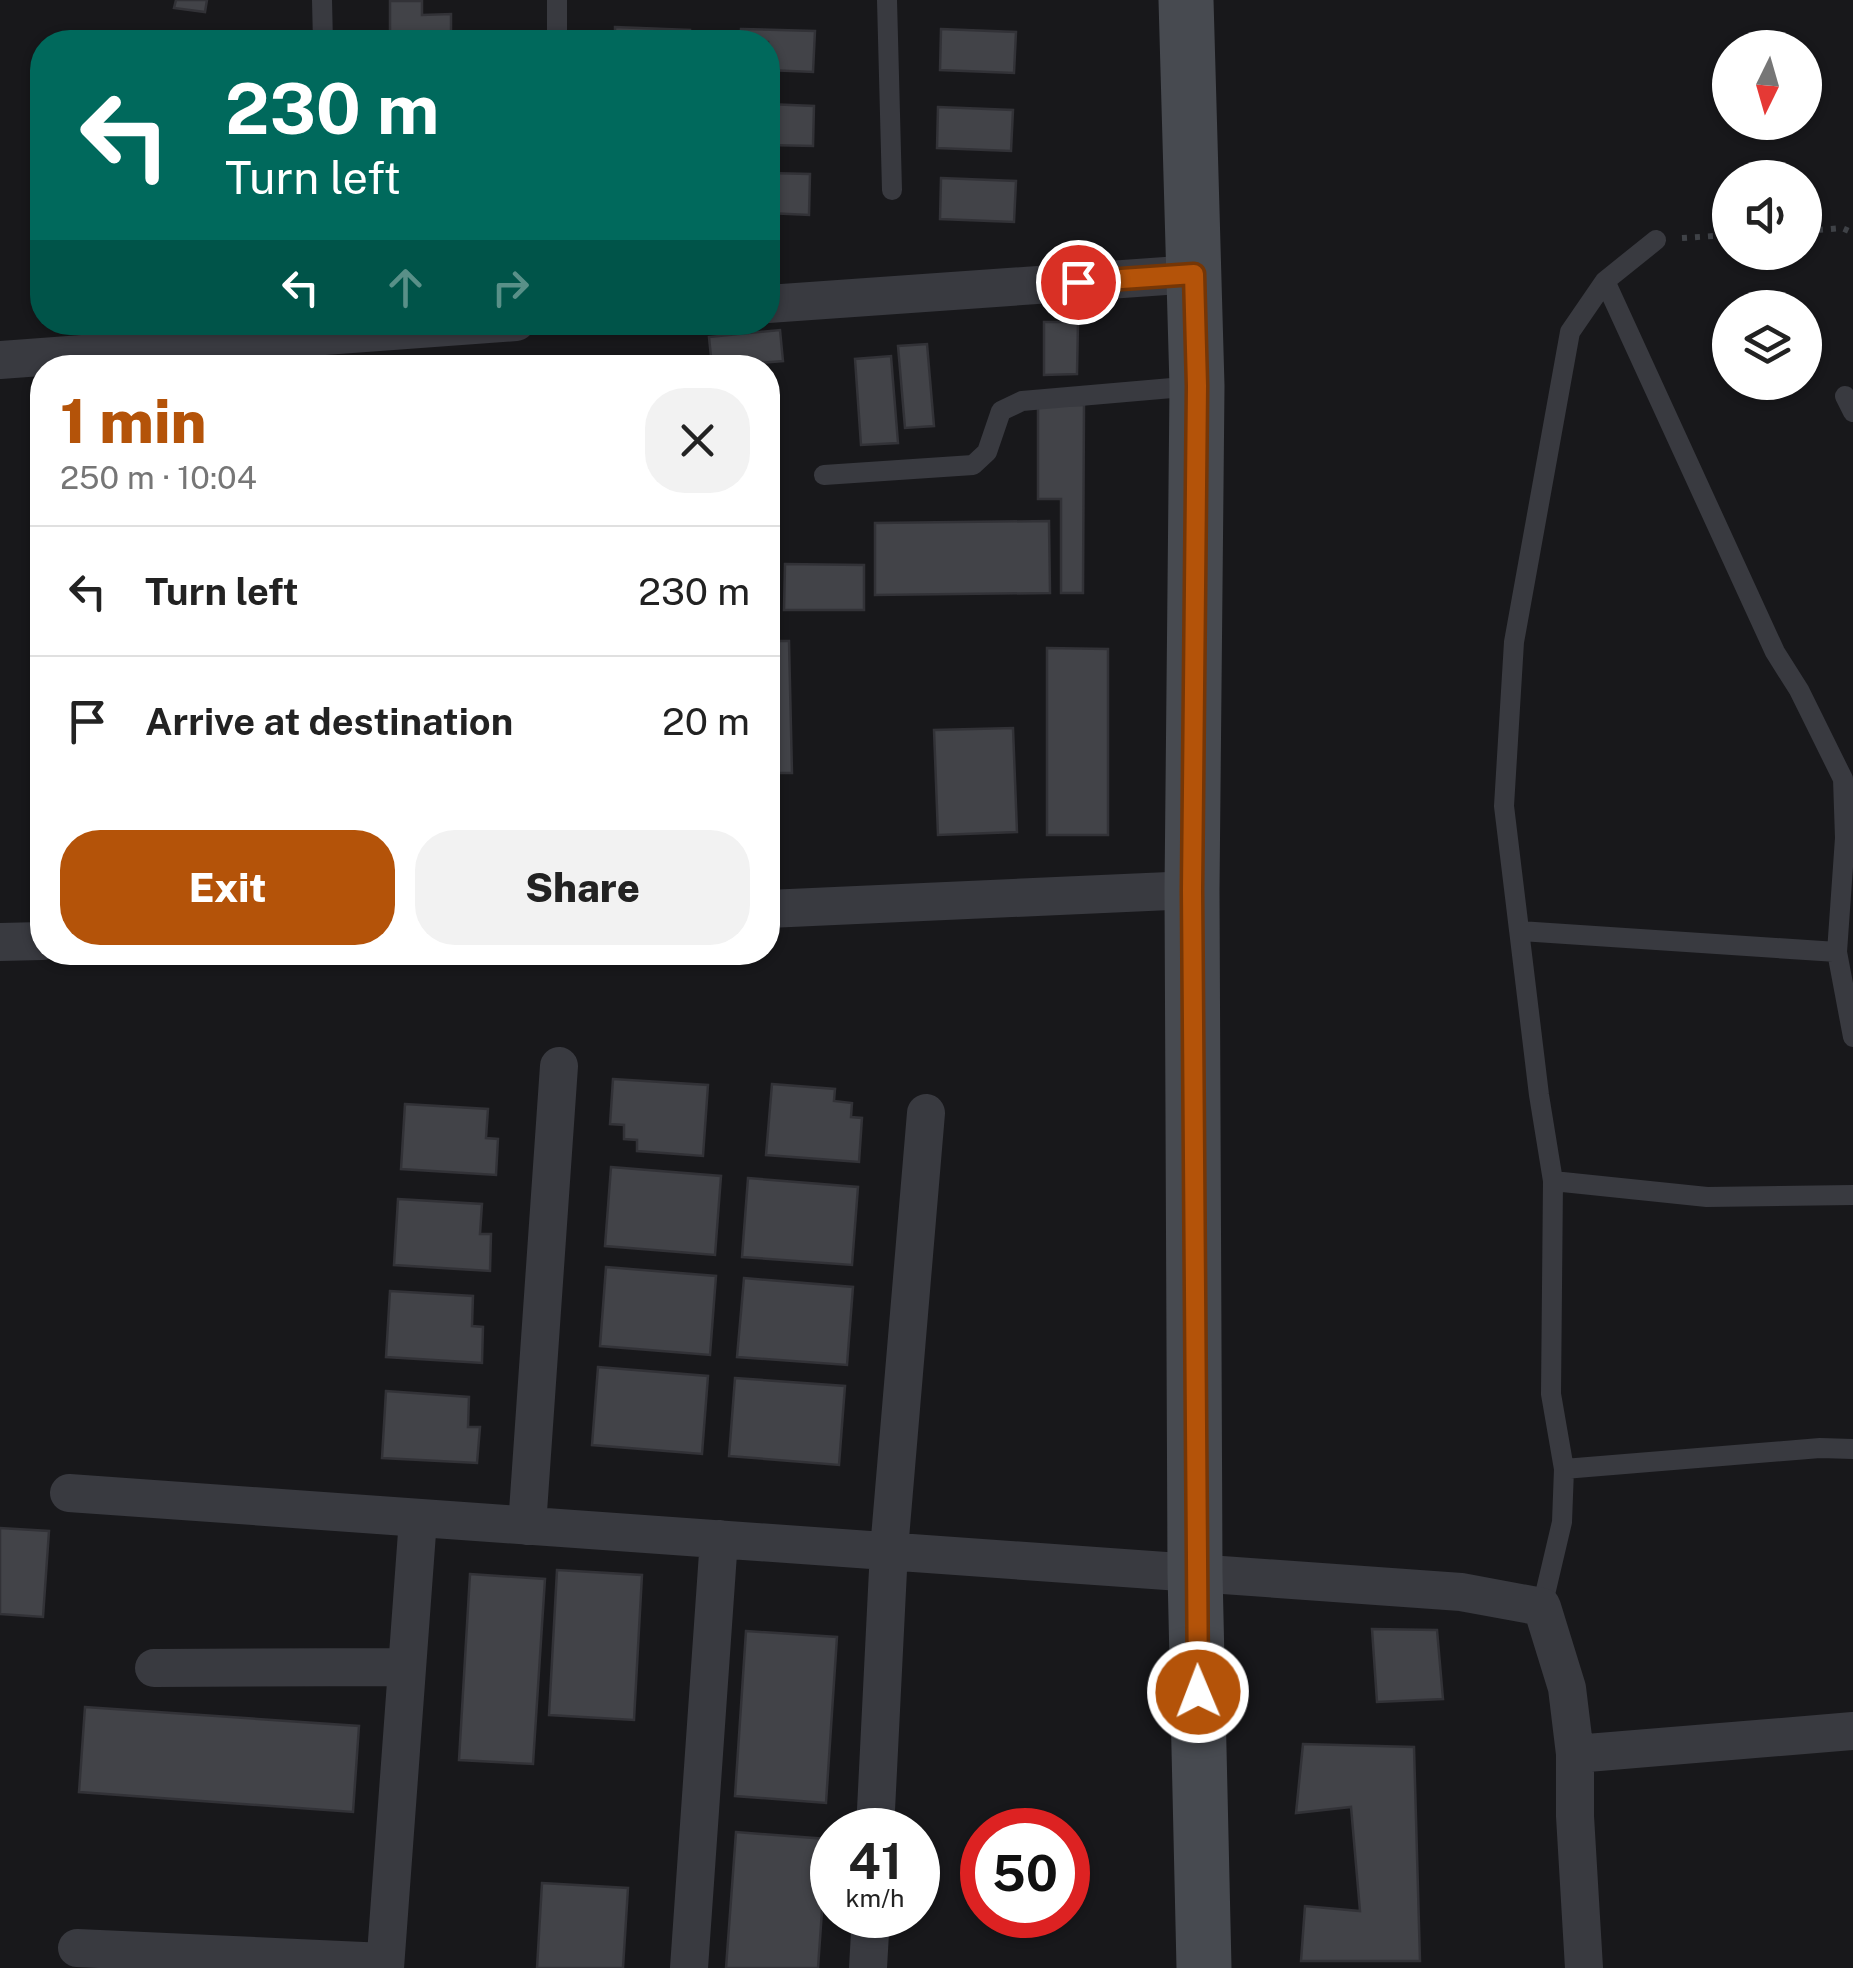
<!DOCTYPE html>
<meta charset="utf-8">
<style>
:root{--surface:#fff;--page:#f2f2f2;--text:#222;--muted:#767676;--line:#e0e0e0;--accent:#b45309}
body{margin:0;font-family:"Public Sans",sans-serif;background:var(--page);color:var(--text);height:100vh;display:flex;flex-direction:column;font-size:38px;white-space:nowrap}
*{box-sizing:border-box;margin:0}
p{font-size:32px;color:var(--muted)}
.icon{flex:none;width:55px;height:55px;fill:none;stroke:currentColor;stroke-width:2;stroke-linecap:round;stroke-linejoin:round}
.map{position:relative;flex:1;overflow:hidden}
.panel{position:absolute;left:30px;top:355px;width:750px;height:610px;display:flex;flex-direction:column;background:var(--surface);border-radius:40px;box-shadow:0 2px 8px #0004}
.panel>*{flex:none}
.hud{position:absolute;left:30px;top:30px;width:750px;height:305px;border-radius:40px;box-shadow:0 2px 8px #0004;background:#00695c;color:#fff;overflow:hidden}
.needle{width:65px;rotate:185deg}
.buttons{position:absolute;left:1712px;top:30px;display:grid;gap:20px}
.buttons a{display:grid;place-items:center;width:110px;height:110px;border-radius:50%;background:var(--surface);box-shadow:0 2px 8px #0004;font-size:50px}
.speed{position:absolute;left:810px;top:1808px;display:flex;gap:20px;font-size:50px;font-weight:700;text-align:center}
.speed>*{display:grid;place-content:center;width:130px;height:130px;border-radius:50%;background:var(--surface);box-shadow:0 2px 8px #0004;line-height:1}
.speed small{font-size:25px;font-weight:400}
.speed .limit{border:15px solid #d22;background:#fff;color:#111}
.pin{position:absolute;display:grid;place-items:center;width:85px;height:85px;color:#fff;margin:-42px;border:5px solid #fff;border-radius:50%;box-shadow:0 2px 10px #0007}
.me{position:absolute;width:110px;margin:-55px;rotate:359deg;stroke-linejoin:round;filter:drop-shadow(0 0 8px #0008)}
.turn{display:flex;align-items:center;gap:35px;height:210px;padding:0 30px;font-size:45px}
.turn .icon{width:130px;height:130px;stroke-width:2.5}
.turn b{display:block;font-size:70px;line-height:85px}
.lanes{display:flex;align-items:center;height:95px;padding:0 30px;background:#0003;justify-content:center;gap:50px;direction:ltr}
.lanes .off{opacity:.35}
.round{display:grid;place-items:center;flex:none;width:105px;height:105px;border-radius:40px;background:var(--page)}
.summary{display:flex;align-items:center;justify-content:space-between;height:170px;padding:0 30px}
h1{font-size:60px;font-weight:800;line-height:75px;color:var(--accent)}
.primary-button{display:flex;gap:20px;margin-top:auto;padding:20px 30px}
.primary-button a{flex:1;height:115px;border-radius:40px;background:var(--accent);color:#fff;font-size:40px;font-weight:800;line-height:115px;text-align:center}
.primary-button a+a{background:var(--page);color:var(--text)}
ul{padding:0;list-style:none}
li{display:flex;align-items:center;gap:30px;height:130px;padding:0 30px;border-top:2px solid var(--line)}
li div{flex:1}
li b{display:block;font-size:38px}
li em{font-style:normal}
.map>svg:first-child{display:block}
.building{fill:#424348;stroke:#323237;stroke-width:2.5}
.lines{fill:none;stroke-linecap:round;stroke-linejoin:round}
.path{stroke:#3f4247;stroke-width:6;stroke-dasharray:5 8;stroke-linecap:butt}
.service{stroke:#393a40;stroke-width:20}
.minor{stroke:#393a40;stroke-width:38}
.secondary{stroke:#474a50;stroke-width:55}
.route-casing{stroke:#753606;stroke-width:25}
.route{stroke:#b45309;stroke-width:18}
</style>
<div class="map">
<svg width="1853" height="1968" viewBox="0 0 1853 1968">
<rect width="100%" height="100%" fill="#18181b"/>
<path class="building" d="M 176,0 L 207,0 L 205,12 L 174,8 Z
M 390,1 L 422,1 L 422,15 L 451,14 L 451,42 L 390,42 Z
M 615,27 L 690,30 L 689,42 L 615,42 Z
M 741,29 L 815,31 L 813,72 L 768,70 L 768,42 L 740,42 Z
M 941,29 L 1016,32 L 1014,73 L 940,70 Z
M 768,104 L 814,106 L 813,146 L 768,145 Z
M 938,107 L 1013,110 L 1011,151 L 937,148 Z
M 768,173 L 810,174 L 809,215 L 768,213 Z
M 941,178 L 1016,181 L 1014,222 L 940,219 Z
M 1044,322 L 1078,322 L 1077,374 L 1044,375 Z
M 780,330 L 783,361 L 712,367 L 709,337 Z
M 927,344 L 934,426 L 905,428 L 898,346 Z
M 891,356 L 898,443 L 861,445 L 855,359 Z
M 1038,405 L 1084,405 L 1083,593 L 1061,593 L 1061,499 L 1038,499 Z
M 768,515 L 775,515 L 776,617 L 768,618 Z
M 1049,521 L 1050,593 L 875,595 L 875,523 Z
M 785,564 L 864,565 L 864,610 L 784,610 Z
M 768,641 L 789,641 L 792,773 L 768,773 Z
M 1047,648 L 1108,649 L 1108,835 L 1047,835 Z
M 1013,728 L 1017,832 L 938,835 L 934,730 Z
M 613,1079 L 708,1085 L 703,1156 L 637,1151 L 637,1140 L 624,1139 L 624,1125 L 610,1124 Z
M 772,1084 L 835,1089 L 834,1101 L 852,1103 L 851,1117 L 862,1118 L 859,1162 L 766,1155 Z
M 405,1104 L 488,1109 L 486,1138 L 498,1139 L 496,1175 L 401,1169 Z
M 611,1167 L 721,1176 L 715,1255 L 605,1246 Z
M 748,1178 L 858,1187 L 852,1265 L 742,1257 Z
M 398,1199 L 482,1204 L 480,1234 L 491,1234 L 490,1271 L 394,1265 Z
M 606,1267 L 716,1276 L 710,1355 L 600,1346 Z
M 744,1278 L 853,1287 L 847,1365 L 737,1357 Z
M 390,1291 L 473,1296 L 472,1326 L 483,1327 L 482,1363 L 386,1357 Z
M 598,1367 L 708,1376 L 702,1454 L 592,1445 Z
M 735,1378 L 845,1386 L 839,1465 L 729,1456 Z
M 386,1391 L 469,1397 L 468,1427 L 480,1427 L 477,1463 L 382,1458 Z
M 0,1528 L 49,1531 L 43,1617 L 0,1614 Z
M 557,1570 L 642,1575 L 634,1720 L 549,1715 Z
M 470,1574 L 545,1579 L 533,1764 L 459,1760 Z
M 1372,1629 L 1437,1630 L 1443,1699 L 1377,1702 Z
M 746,1631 L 837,1637 L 826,1803 L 735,1796 Z
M 85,1707 L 359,1726 L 353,1812 L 79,1792 Z
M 1303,1744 L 1414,1747 L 1420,1961 L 1301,1961 L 1305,1906 L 1360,1911 L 1351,1807 L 1296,1813 Z
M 736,1832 L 827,1839 L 818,1968 L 726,1968 Z
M 542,1883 L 628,1888 L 623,1968 L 537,1968 Z"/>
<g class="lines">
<path class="path" d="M 1805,231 L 1842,228 L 1853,233
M 1682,238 L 1730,235"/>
<path class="service" d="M 322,0 L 323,42
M 557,0 L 557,42
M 887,0 L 892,190
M 1605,281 L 1775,652 L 1799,690 L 1843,779 L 1845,838 L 1837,952 L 1853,1037
M 1845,396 L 1853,412
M 824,475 L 973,465 L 987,452 L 1001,411 L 1022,401 L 1195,386
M 1519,931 L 1837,952
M 1553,1181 L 1707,1197 L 1853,1195
M 1564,1469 L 1551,1394 L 1553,1181 L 1539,1095 L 1504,806 L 1514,642 L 1570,332 L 1605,281 L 1656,240
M 1542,1607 L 1562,1522 L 1564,1469 L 1820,1448 L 1853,1449"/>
<path class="minor" d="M 768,304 L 1194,274
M 0,360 L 516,322
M 768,909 L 1192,890
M 0,942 L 42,941
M 69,1493 L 1461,1592 L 1542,1607 L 1567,1688 L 1575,1754 L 1575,1816 L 1584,1968
M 527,1526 L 559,1066
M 154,1668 L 407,1667
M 1575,1754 L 1853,1731
M 875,1830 L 889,1550 L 926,1113
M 77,1948 L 385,1962
M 385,1968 L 418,1519
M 689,1968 L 719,1539
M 868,1968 L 871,1915"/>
<path class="secondary" d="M 1186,0 L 1197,386 L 1192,890 L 1195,1573 L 1204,1968"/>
</g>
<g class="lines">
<defs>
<path id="route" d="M 1078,282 L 1194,274 L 1197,386 L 1192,890 L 1198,1692"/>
</defs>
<use href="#route" class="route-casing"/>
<use href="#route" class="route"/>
</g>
</svg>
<div class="buttons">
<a><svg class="needle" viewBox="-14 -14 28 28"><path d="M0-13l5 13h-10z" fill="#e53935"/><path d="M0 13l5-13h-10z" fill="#767676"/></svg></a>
<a><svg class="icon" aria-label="sound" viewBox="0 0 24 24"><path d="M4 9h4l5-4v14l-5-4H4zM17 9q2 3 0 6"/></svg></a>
<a><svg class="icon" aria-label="layers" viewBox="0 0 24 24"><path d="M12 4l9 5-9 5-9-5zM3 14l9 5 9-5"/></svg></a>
</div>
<div class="speed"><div>41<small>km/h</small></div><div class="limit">50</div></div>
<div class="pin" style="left:1078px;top:282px;background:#d93025"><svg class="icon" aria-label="arrive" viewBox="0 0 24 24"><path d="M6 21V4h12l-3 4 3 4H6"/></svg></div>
<svg class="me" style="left:1198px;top:1692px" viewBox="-20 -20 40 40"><circle r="17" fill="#b45309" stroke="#fff" stroke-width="3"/><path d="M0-11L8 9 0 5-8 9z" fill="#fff"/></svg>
<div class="hud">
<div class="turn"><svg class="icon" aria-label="left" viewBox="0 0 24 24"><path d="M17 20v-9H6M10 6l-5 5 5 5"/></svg><div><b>230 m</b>Turn left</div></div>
<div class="lanes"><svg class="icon" aria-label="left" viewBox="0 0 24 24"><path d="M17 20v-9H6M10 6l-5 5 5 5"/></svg><svg class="icon off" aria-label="ahead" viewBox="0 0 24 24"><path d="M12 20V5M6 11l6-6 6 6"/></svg><svg class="icon off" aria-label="right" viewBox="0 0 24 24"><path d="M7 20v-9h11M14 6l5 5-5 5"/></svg></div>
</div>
<section class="panel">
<div class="summary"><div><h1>1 min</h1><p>250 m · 10:04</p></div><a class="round"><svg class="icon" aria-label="close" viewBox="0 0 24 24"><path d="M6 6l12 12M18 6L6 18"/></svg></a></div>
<ul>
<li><svg class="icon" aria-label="left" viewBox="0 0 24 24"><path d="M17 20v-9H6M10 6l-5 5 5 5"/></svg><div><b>Turn left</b></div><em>230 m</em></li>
<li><svg class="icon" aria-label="arrive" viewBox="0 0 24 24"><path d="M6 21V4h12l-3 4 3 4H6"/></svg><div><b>Arrive at destination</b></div><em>20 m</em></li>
</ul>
<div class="primary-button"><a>Exit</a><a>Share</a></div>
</section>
</div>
